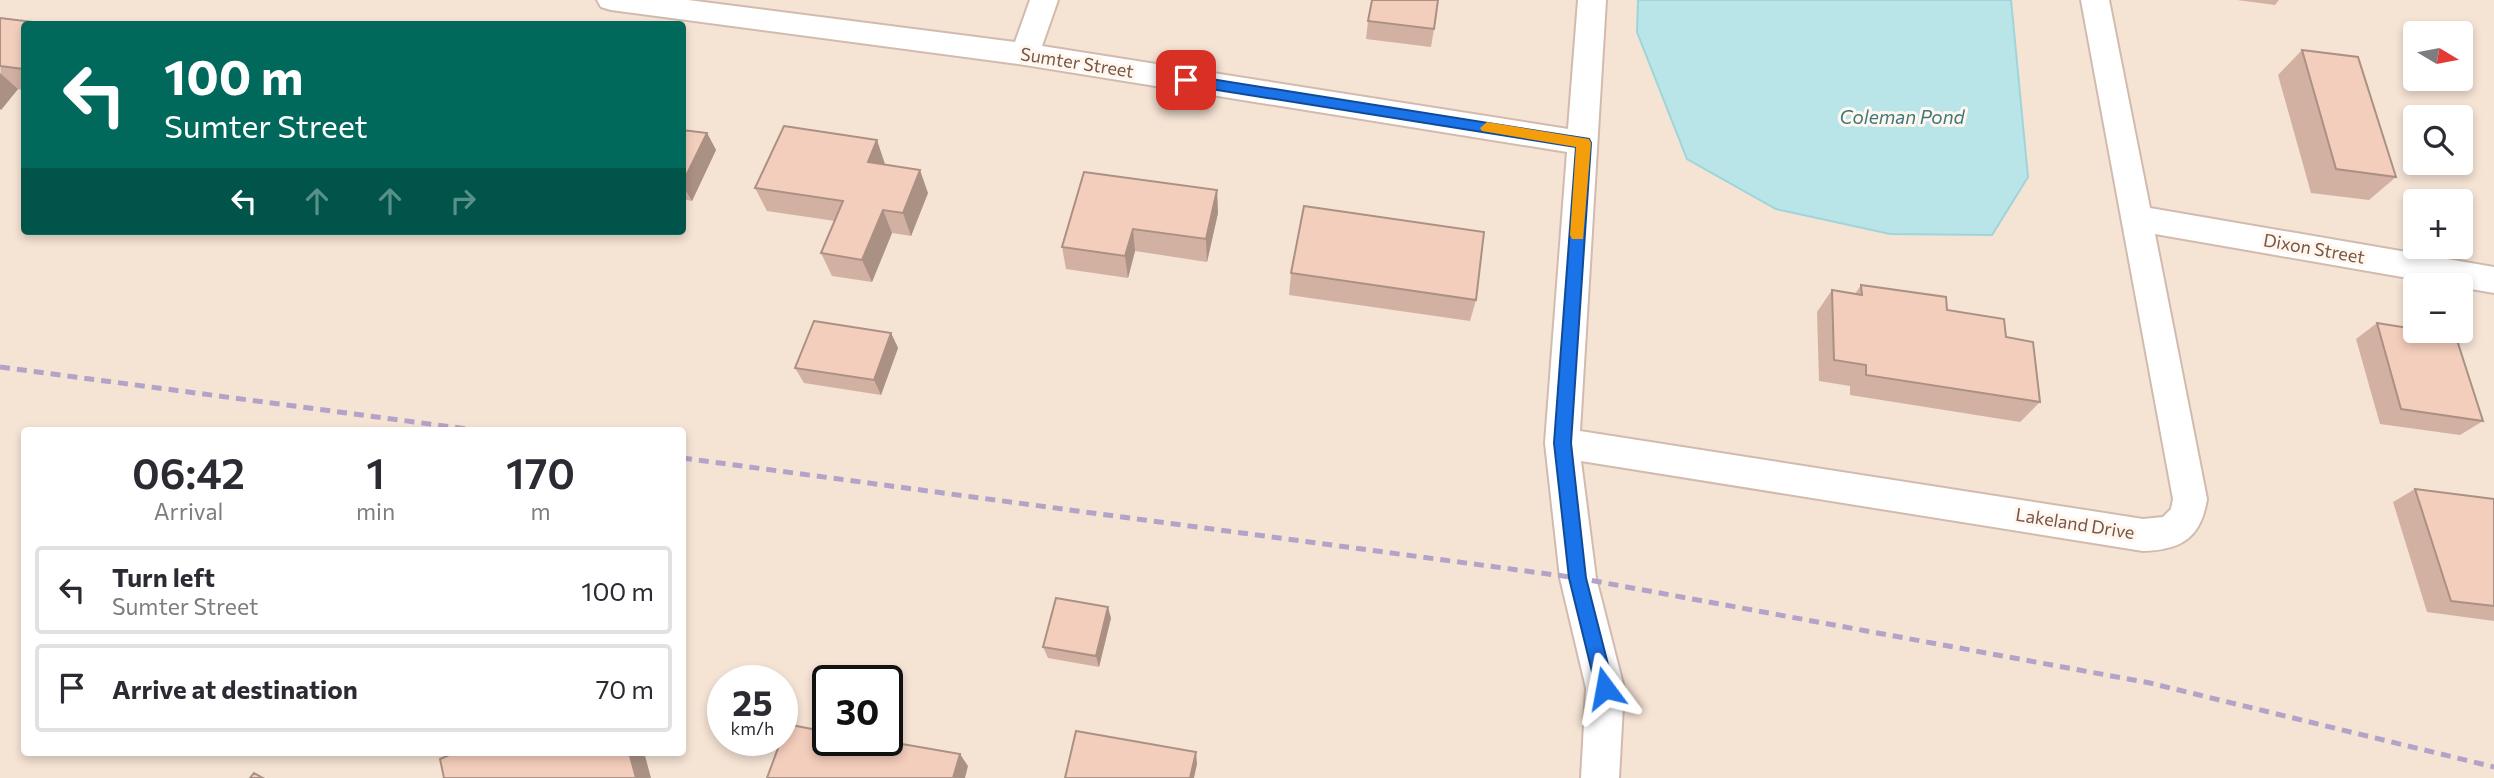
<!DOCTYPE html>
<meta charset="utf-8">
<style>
:root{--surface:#fff;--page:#f7f7f7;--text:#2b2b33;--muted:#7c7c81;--line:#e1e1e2}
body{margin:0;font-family:Commissioner,sans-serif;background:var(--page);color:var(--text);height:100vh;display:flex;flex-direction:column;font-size:26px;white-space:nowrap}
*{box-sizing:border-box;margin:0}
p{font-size:23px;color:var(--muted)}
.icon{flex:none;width:38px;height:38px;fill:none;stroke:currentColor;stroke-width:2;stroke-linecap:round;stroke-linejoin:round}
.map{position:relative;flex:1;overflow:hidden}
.side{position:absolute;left:21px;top:427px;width:665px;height:329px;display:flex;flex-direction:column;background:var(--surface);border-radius:7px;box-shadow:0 4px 10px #0003}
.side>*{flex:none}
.banner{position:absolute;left:21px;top:21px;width:665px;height:214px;border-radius:7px;box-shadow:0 4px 10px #0003;background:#00695c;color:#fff;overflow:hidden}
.needle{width:46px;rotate:100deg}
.tools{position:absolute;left:2403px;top:21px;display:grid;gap:14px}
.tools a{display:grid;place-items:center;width:70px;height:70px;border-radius:7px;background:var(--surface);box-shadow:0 4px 10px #0003;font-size:35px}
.speed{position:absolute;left:707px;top:665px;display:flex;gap:14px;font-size:35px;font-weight:700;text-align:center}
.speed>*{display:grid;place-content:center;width:91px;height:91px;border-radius:50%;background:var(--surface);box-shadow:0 4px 10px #0003;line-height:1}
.speed small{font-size:18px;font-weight:400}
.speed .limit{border:4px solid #111;border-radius:10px;background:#fff;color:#111}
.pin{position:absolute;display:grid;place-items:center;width:60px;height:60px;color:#fff;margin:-30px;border-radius:14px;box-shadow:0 4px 10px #0006}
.me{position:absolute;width:77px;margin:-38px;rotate:347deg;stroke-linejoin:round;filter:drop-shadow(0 0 5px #0008)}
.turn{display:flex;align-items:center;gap:24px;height:147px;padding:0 28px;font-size:32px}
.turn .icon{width:91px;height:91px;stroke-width:2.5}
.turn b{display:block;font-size:49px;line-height:60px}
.lanes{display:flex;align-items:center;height:66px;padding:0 28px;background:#0003;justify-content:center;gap:35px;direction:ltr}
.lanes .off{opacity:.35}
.eta{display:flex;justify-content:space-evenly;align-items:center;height:119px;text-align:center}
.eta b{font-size:42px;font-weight:600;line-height:49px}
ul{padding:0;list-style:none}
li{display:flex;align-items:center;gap:21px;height:88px;margin:0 14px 10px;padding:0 14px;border:4px solid var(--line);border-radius:7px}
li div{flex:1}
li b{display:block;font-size:26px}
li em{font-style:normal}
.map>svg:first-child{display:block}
.residential{fill:#f5e3d4;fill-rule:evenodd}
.water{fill:#b9e5e8;stroke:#9fd5da;stroke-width:2}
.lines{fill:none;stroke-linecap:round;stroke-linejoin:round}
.minor-casing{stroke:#d2bbae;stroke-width:4}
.minor{fill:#fff;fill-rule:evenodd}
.rail{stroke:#b4a3c8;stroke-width:5;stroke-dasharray:10 7;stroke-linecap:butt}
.wall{fill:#d2b1a2}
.shaded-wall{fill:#ab9084}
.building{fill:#f4cebc;stroke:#ab9084;stroke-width:2}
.route{fill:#1a73e8;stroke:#114b97;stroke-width:2}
.slow{fill:#f59e0b}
.labels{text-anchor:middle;stroke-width:6;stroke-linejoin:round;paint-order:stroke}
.street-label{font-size:18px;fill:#785649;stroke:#fff6ed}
.water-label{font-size:19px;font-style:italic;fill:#3c787d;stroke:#fff6ed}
</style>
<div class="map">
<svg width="2494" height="778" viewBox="0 0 2494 778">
<rect width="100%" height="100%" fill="#fdf2e6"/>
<path class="residential" d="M 0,0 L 2494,0 L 2494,778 L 0,778 ZM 24,24 L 682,24 L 682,231 L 24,231 ZM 2415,33 L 2460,33 L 2460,79 L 2415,79 ZM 2415,117 L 2460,117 L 2460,163 L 2415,163 ZM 2415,201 L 2460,201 L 2460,247 L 2415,247 ZM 2415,285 L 2460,285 L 2460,331 L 2415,331 ZM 24,430 L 682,430 L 682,752 L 24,752 ZM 723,681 L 782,681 L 782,740 L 723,740 ZM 828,681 L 887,681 L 887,740 L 828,740 Z"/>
<path class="water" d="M 1638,0 L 2011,0 L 2028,177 L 1992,235 L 1890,234 L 1776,209 L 1687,159 L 1637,32 Z"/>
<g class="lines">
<defs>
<path id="minor" d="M 597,0 L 688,0 L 1015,42 L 1030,0 L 1058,0 L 1042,46 L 1568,129 L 1578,0 L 1606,0 L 1580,431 L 2143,519 L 2163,517 L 2171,509 L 2173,499 L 2081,0 L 2109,0 L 2150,208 L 2494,267 L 2494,293 L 2155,234 L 2207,499 C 2201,538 2181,550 2143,551 L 1581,461 L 1596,578 L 1624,688 L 1619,778 L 1581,778 L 1586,688 L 1560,578 L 1545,443 L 1567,152 L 1025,65 L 611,10 L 601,7 Z"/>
</defs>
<use href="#minor" class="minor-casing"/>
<use href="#minor" class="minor"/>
<path class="rail" d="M 0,367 L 475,430
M 682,458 L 1578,578 L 2150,683 L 2494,767"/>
</g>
<path class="wall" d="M 2237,0 L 2279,0 L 2275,5 Z
M 0,18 L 24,24 L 24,90 L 18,89 L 1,110 Z
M 1368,21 L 1434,29 L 1431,47 L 1366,39 Z
M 2302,50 L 2396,177 L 2369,200 L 2311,193 L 2278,75 Z
M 682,130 L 707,133 L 716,150 L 692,201 L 682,199 Z
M 885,164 L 928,193 L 911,236 L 892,233 L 872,282 L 832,276 L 821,253 L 835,221 L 767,211 L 755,188 Z
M 1217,190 L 1218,213 L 1207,262 L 1135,251 L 1128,278 L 1066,269 L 1062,247 Z
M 1291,273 L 1476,300 L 1470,321 L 1289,295 Z
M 1861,285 L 1947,310 L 2006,337 L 2040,402 L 2020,422 L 1850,395 L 1850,386 L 1819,381 L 1817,312 L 1832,290 L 1855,294 Z
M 2377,323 L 2483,421 L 2460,435 L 2380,424 L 2356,339 Z
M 891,333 L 898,348 L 881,395 L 804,383 L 795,368 Z
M 2415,489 L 2494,499 L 2494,621 L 2427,612 L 2393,502 Z
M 1111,618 L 1099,667 L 1048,658 L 1043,647 Z"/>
<path class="shaded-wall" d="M 0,73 L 18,89 L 1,110 L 0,109 Z
M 707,133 L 716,150 L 692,201 L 682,184 Z
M 877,140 L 885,164 L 868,162 Z
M 920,170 L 928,193 L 911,236 L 903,213 Z
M 1217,190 L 1218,213 L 1207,262 L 1206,239 Z
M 883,210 L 892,233 L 872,282 L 862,260 Z
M 1133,229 L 1135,251 L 1128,278 L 1125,256 Z
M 891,333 L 898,348 L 881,395 L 874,380 Z
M 1108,607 L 1111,618 L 1099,667 L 1096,656 Z
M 629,752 L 644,752 L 651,778 L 636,778 Z
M 1196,752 L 1197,764 L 1194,778 L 1190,778 Z
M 960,754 L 968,766 L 965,778 L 953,778 Z"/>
<path class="building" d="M 1372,0 L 1438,0 L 1434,29 L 1368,21 Z
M 0,18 L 49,24 L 24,24 L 24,69 L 0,66 Z
M 2302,50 L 2358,57 L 2396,177 L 2336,169 Z
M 784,126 L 877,140 L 868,162 L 920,170 L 903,213 L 883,210 L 862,260 L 821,253 L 843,201 L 755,188 Z
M 682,130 L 707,133 L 682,184 Z
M 1084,172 L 1217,190 L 1206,239 L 1133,229 L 1125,256 L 1062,247 Z
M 1304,206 L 1484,232 L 1476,300 L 1291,273 Z
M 1861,285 L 1946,297 L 1947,310 L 2004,319 L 2006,337 L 2033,342 L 2040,402 L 1866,375 L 1866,365 L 1834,360 L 1832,290 L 1862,295 Z
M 814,321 L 891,333 L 874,380 L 795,368 Z
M 2377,323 L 2415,329 L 2415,331 L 2429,331 L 2455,334 L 2483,421 L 2401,409 Z
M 2415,489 L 2494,499 L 2494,606 L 2451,601 Z
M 1056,598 L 1108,607 L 1096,656 L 1043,647 Z
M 786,724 L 828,732 L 828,740 L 879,740 L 960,754 L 953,778 L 767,778 L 781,740 L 782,740 L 782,736 Z
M 1076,731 L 1196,752 L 1190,778 L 1065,778 Z
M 456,752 L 629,752 L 636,778 L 444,778 L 440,759 Z
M 254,773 L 263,778 L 250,778 Z"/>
<path class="route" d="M 1186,75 L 1589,139 L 1591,143 L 1571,443 L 1586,578 L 1614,688 L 1611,694 L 1605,696 L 1598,694 L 1596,688 L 1569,578 L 1554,443 L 1576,147 L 1186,85 L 1179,80 Z"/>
<path class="slow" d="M 1487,122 L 1589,139 L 1591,143 L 1583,239 L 1572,239 L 1570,235 L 1576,147 L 1482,131 L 1480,128 Z"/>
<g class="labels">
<g class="street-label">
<text transform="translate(1077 63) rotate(9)" y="6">Sumter Street</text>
<text transform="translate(2314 249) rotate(10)" y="6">Dixon Street</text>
<text transform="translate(2075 524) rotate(9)" y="6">Lakeland Drive</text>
</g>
<g class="water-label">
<text x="1902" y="124">Coleman Pond</text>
</g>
</g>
</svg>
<div class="tools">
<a><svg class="needle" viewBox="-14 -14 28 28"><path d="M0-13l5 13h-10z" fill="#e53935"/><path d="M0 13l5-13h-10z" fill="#7c7c81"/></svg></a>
<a><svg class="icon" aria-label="search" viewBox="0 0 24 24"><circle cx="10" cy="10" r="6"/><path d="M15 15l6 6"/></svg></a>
<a>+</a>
<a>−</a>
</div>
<div class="speed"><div>25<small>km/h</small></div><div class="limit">30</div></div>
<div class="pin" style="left:1186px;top:80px;background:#d93025"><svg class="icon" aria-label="arrive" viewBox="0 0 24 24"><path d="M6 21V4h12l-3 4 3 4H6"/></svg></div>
<svg class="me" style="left:1605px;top:688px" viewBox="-20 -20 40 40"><path d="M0-17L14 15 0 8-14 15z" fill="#1a73e8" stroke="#fff" stroke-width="4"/></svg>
<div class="banner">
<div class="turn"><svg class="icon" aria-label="left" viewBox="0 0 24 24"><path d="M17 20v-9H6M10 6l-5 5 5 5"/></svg><div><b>100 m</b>Sumter Street</div></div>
<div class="lanes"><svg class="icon" aria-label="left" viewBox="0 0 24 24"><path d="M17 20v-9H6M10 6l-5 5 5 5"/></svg><svg class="icon off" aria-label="ahead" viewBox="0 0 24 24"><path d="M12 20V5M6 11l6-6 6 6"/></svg><svg class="icon off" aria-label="ahead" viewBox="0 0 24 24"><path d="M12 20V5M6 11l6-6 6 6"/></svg><svg class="icon off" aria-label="right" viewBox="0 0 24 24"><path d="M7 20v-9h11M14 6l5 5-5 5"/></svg></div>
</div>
<section class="side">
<div class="eta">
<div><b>06:42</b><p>Arrival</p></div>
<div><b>1</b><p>min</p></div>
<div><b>170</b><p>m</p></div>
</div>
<ul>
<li><svg class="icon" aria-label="left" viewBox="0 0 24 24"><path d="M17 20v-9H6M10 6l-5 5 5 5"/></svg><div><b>Turn left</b><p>Sumter Street</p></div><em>100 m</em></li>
<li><svg class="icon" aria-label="arrive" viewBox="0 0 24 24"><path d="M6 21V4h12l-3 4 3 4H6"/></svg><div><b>Arrive at destination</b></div><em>70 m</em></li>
</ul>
</section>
</div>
